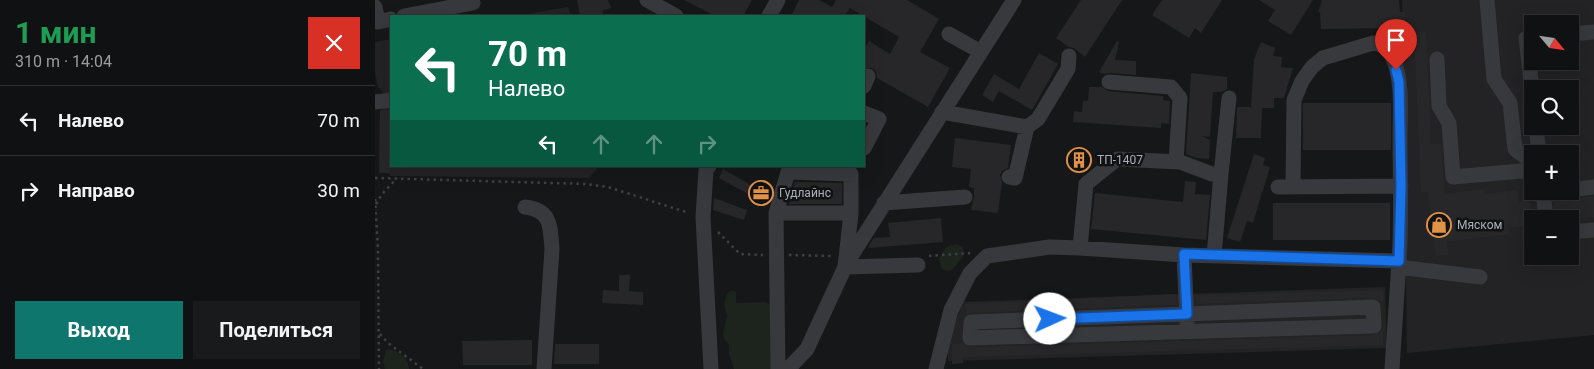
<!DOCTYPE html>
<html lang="ru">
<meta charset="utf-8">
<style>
:root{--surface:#101112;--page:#191a1b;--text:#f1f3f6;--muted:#9c9d9f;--line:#303132;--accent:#0f766e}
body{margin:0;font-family:Roboto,sans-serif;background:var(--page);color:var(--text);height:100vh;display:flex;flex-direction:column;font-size:19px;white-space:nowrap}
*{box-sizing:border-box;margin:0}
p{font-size:16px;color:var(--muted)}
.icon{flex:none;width:28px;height:28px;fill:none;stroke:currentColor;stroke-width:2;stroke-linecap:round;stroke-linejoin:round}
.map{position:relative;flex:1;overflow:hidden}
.side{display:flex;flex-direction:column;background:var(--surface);width:375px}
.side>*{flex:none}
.top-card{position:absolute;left:15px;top:15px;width:475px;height:152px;border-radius:0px;box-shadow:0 5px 20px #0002,0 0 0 1px var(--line);background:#0b6e4f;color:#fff;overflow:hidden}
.needle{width:32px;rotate:119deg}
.fabs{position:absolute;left:1149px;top:15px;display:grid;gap:10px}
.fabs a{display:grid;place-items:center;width:55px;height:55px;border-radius:0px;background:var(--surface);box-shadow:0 5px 20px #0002,0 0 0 1px var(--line);font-size:25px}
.pin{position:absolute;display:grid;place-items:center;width:42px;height:42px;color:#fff;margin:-51px -21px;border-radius:50% 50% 50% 0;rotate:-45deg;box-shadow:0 0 5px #0007}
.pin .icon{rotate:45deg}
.me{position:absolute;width:55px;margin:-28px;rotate:88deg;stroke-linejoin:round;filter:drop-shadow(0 0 4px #0008)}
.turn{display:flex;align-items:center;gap:18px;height:105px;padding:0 15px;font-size:22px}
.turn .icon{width:65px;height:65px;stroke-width:2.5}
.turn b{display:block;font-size:35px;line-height:42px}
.lanes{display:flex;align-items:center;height:48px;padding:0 15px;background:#0003;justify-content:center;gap:25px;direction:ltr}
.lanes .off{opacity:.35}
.round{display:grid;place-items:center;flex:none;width:52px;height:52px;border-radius:0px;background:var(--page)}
.summary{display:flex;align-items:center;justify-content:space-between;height:85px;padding:0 15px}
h1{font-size:30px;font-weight:700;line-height:38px;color:#1e9e55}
.button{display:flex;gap:10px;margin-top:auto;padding:10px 15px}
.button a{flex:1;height:58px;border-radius:0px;background:var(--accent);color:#fff;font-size:20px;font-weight:700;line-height:58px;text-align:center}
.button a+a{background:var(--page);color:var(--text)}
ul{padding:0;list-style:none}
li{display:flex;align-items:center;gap:15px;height:70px;padding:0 15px;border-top:1px solid var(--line)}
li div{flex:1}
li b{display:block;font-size:19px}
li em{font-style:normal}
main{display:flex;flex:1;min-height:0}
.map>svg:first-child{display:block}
.built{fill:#232325;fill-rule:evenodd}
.green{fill:#1d231d}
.building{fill:#272729}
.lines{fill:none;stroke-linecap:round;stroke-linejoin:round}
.path{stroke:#3e4044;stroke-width:2.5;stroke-dasharray:2.5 4;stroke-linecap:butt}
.minor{stroke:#38393d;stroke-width:15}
.route-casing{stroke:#114b97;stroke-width:12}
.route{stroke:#1a73e8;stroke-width:9}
.labels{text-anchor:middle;stroke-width:5;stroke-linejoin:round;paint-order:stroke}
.poi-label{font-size:12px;fill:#aab0b7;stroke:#111213;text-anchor:start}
</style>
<main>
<section class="side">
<div class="summary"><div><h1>1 мин</h1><p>310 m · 14:04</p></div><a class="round" style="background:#d93025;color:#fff"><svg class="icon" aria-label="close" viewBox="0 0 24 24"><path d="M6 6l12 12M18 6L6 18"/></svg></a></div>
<ul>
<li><svg class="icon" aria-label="left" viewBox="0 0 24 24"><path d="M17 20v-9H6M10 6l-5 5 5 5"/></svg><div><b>Налево</b></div><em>70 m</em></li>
<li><svg class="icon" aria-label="right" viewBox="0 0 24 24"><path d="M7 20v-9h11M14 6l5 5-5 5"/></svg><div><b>Направо</b></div><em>30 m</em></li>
</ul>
<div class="button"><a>Выход</a><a>Поделиться</a></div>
</section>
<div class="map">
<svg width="1219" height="369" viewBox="0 0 1219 369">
<rect width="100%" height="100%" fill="#161718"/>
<path class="built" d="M 1027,0 L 1219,0 L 1219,335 L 1032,353 ZM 1158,24 L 1195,24 L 1195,61 L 1158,61 ZM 1158,89 L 1195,89 L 1195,126 L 1158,126 ZM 1158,154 L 1195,154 L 1195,191 L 1158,191 ZM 1158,219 L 1195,219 L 1195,256 L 1158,256 Z
M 193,7 L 196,16 L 141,16 Z
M 16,39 L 16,166 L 224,166 L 214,178 L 15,176 L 15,173 L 4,173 L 5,111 L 9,104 L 8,92 L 3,87 L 0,72 L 0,42 Z
M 1010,287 L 1012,348 L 573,361 L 573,345 L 587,302 Z"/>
<path class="green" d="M 581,244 L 588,247 L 588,257 L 577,270 L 571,271 L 566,268 L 564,259 L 571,247 Z
M 357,290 L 361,292 L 361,303 L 390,302 L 398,305 L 396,369 L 359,369 L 354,354 L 354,344 L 349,339 L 348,333 L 352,316 L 349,304 L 352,294 Z
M 15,349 C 26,353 33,357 34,369 L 10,369 L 8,361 L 11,350 Z"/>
<path class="building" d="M 202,0 L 233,0 L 236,8 L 227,11 L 229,16 L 205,16 Z
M 309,0 L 377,0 L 368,16 L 340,16 Z
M 424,0 L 444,0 L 457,7 L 461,0 L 532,0 L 564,19 L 545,52 L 575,68 L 553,107 L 502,78 L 501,71 L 497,68 L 489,68 L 489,50 L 494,41 L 515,54 L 524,37 L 475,8 L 471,14 L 476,16 L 416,16 Z
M 706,0 L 747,0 L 710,57 L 699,48 L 694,47 L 681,38 Z
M 787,0 L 847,0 L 826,33 L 820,28 L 814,38 L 777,15 Z
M 884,0 L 938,0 L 916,35 L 893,21 L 900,10 Z
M 947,0 L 1024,0 L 1025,12 L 1030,12 L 1030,28 L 946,29 L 945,12 L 943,12 Z
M 1039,32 L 1051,32 L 1056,144 L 1066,144 L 1070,194 L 1109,189 L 1110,194 L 1143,190 L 1144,202 L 1155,200 L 1158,225 L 1134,228 L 1135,234 L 1072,242 L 1074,255 L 1061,256 L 1053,192 L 1046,192 Z
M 742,41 L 744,42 L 740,60 L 761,61 L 761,75 L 735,73 L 729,74 L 724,72 Z
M 886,42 L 900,48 L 898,56 L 907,57 L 906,67 L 918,68 L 909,98 L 899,98 L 899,108 L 887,108 L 886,138 L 861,138 L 862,107 L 876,107 L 879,59 Z
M 664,53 L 683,64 L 657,110 L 624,91 L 618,102 L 607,95 L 619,74 L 644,89 Z
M 816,73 L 852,77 L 852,89 L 847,92 L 838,92 L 835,137 L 827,136 L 835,140 L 834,159 L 821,158 L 811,154 Z
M 714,87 L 727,87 L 733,91 L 788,96 L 788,100 L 795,101 L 794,124 L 786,123 L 786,128 L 698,122 L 699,111 L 707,112 L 708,101 L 713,101 Z
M 928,103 L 1016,103 L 1016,150 L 928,150 Z
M 5,111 L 16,111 L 15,173 L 4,173 Z
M 580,138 L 636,145 L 633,168 L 627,171 L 625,175 L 627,182 L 623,213 L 596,210 L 599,197 L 599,188 L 594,187 L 596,169 L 577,167 Z
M 698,151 L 712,152 L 711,170 L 697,169 Z
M 879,154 L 890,158 L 888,165 L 895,167 L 878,223 L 872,221 L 865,242 L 852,238 Z
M 348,169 L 385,190 L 388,184 L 398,189 L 393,205 L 344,178 Z
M 810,181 L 821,182 L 820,194 L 835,195 L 831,240 L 716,229 L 720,193 L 808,202 Z
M 420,182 L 467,183 L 467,204 L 414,204 Z
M 1219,196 L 1219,217 L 1195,220 L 1195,219 L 1180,219 L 1178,198 L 1189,197 L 1196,199 Z
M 339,198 L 372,210 L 369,220 L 338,210 Z
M 898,203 L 1015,203 L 1015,240 L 898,240 Z
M 566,218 L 568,242 L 494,248 L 494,245 L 499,238 L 515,237 L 513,223 Z
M 244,275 L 255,275 L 254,291 L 268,292 L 268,305 L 227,303 L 228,290 L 244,291 Z
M 1008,290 L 1008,302 L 998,298 L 821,304 L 820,295 Z
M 801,294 L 802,305 L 596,313 L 591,314 L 590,304 Z
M 1008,330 L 1008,345 L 588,357 L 588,363 L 577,364 L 577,344 L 588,343 L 595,347 L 999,335 Z
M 157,340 L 157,365 L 88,365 L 87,341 Z
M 180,344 L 224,344 L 224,364 L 179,364 Z"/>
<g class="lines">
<path class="path" d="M 0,178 L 211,184 L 233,187 L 314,213
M 0,199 L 3,250 L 4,369
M 1,204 L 7,194 L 22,178
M 343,232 L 365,254 L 388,255
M 414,255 L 458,256
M 554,256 L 595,253
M 5,334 L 13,343 L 48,369"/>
<path class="minor" d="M 272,0 L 301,16
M 1112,0 L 1119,79 L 1135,103 L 1140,149 L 1158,163
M 0,7 L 3,22 L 16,19
M 29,16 L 98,3
M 394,16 L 403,0
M 574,34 L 606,52
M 1195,34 L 1219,32
M 1158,37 L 1151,38 L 1158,97
M 1062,59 L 1064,106 L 1074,123 L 1078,177 L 1158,170
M 734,82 L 796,87 L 805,98 L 801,162
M 489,86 L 493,76
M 0,102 L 16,100
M 567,112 L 652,127 L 663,119 L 693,69 L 694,56
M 489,113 L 504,119 L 489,148
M 1161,126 L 1164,154
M 334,166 L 331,170 L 328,217 L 336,369
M 634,177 L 640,178 L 652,127
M 903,187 L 1026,186
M 918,187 L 919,100 L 927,81 L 937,67 L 948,58 L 998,43 C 1008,44 1013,48 1018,58 C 1028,82 1025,112 1025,138 C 1025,179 1027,220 1024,261
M 1195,190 L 1219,187
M 1168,191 L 1171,219
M 509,203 L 590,197
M 150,207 C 177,210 175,227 177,249 L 169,369
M 401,213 L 476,213
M 1195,232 L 1219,230
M 705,248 L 809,255 L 1024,261 L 1017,369
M 809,255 L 812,323
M 839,256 L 846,174
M 473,261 L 639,0
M 1023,267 L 1105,277
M 998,307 L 999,326 L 595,338 L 596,322 Z
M 403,369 L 401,213 L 413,172 L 476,174 L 476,213 L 470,267
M 413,369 L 432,349 L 470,267 L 543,265
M 561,369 L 576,310 L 595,273 L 612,256 L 675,247 L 705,248 L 711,184 L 742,159 L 805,162 L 837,174 L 846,174 L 854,98"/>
</g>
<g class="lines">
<defs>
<path id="route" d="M 675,319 L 812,314 L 809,254 L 1024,261 L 1026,186 L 1024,82 L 1021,70"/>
</defs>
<use href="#route" class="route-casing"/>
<use href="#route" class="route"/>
</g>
<defs>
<symbol id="building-ring" viewBox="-11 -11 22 22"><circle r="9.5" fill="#111213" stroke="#e19246" stroke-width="1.5"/><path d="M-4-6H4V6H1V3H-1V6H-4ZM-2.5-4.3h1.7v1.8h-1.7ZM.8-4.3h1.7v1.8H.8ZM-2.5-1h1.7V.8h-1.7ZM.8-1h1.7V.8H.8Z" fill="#e19246"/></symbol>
<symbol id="office-ring" viewBox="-11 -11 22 22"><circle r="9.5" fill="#111213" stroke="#e19246" stroke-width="1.5"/><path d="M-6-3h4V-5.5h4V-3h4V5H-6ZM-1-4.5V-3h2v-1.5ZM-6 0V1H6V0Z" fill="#e19246"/></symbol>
<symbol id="shop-ring" viewBox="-11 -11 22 22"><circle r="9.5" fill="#111213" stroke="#e19246" stroke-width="1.5"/><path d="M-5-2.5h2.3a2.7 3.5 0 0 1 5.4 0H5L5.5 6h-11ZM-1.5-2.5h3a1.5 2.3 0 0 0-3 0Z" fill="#e19246"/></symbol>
</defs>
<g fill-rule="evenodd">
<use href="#building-ring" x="690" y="146" width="28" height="28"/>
<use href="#office-ring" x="372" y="179" width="28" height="28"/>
<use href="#shop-ring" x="1050" y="211" width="28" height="28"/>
</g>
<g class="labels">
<g class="poi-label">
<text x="722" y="164">ТП-1407</text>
<text x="404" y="197">Гудлайнс</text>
<text x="1082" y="229">Мяском</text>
</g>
</g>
</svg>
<div class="fabs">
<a><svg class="needle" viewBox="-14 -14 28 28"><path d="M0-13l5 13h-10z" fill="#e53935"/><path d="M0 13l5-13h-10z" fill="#9c9d9f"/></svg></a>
<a><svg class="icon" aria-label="search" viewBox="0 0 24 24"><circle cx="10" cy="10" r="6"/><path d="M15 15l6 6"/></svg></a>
<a>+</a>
<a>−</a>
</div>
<div class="pin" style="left:1021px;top:70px;background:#d93025"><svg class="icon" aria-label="arrive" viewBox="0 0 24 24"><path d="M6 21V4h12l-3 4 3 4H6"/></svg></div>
<svg class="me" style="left:675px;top:319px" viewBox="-20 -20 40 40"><circle r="19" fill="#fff"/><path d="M0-13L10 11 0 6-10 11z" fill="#1a73e8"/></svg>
<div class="top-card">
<div class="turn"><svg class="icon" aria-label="left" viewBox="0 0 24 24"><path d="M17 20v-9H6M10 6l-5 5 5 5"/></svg><div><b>70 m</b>Налево</div></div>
<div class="lanes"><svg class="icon" aria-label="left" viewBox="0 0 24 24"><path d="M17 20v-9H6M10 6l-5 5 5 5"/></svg><svg class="icon off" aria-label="ahead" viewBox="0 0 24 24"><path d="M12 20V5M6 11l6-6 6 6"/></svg><svg class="icon off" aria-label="ahead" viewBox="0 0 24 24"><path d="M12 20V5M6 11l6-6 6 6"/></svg><svg class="icon off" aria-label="right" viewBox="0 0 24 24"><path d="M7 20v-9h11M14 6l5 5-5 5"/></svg></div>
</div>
</div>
</main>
